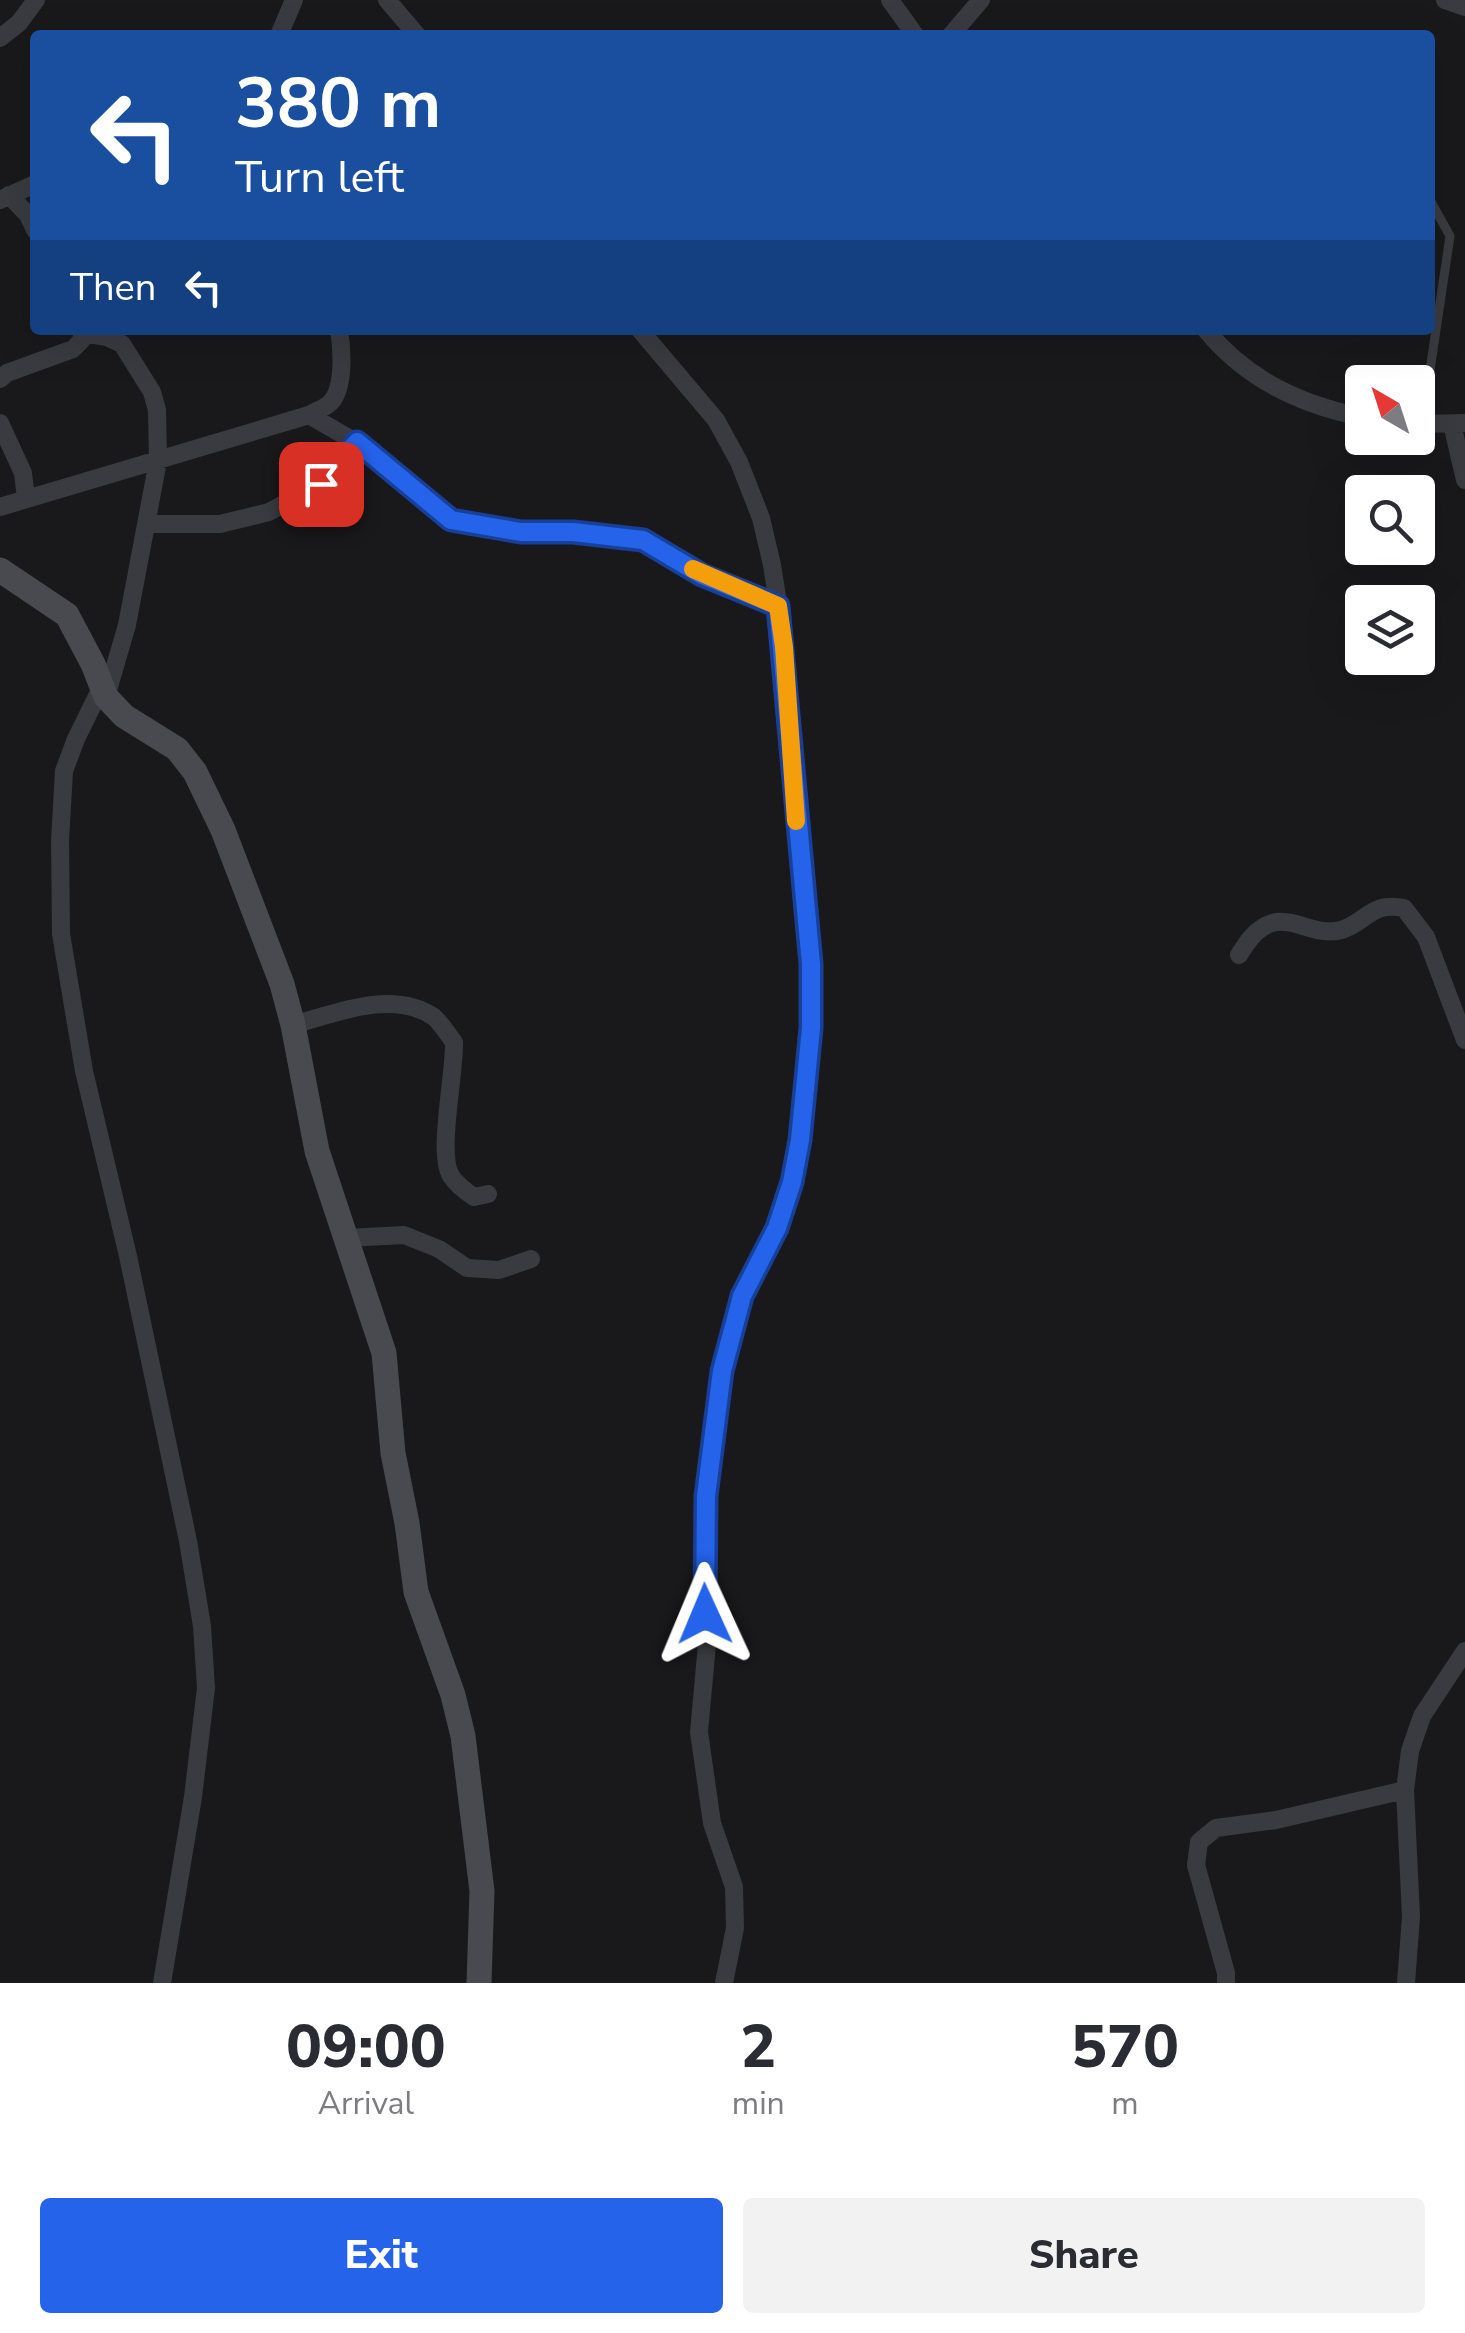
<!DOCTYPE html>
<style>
:root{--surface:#fff;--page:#f2f2f3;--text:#2b2b33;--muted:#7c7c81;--accent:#2563eb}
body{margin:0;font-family:"Nunito Sans",sans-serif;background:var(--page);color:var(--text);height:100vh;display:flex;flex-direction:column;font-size:38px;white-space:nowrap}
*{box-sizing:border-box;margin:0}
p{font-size:32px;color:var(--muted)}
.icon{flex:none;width:55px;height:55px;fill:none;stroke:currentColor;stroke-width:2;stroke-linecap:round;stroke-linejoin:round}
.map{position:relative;height:1983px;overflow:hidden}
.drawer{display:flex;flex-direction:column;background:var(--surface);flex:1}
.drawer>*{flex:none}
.hud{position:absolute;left:30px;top:30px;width:1405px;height:305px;border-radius:10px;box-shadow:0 10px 40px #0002;background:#1a4fa0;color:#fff;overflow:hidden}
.needle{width:65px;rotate:321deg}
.fabs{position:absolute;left:1345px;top:365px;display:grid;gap:20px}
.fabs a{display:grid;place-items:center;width:90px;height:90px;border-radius:10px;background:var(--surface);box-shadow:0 10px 40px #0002;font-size:50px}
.pin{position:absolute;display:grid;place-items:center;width:85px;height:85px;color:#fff;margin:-42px;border-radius:20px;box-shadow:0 5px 15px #0006}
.me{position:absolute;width:110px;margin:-55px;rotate:359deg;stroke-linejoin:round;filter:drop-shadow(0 0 8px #0008)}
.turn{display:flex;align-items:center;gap:35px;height:210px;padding:0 40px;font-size:45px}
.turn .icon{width:130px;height:130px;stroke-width:2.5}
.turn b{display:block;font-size:70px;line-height:85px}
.then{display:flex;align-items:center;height:95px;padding:0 40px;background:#0003;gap:20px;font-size:38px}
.eta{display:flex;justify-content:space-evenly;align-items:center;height:170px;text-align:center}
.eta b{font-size:60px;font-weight:800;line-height:70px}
.action{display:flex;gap:20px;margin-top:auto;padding:20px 40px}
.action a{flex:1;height:115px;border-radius:10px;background:var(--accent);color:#fff;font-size:40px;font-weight:800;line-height:115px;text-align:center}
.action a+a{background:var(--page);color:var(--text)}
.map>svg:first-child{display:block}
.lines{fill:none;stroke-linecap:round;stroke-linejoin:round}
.lane{stroke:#3a3b40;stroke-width:9}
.street{stroke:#3a3b40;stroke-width:18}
.secondary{stroke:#484a50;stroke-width:25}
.route-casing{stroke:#184099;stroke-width:25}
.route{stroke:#2563eb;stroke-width:18}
.slow{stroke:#f59e0b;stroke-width:18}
</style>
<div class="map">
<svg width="1465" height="1983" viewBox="0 0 1465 1983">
<rect width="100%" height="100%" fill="#19191b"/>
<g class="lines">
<path class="lane" d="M 1422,424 L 1450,236 L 1430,200"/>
<path class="street" d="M 387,0 L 417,35
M 890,0 L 915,35
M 1445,0 L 1465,7
M 279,35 L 294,0
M 951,35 L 981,0
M 0,38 L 19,23 L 36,0
M 9,195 L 28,215 L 35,230
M 0,200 L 35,184
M 640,330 L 716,420 L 739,462 L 761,518 L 772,565 L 785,647 L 797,836 L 811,965 L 811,1028 L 800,1140 L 792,1182 L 777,1228 L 742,1295 L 722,1371 L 710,1451 L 703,1585 L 707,1644 L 699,1732 L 712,1823 L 734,1887 L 735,1928 L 724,1983
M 1206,330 C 1247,380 1301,405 1362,417
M 83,333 L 107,337 L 122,344 L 152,392 L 157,410 L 158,461 L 127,625 L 106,697
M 0,379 L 7,373 L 73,349 L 81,341 L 83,330
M 309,415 L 357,443 L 451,520 L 521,532 L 573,532 L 643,539 L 702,575 L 779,607
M 0,423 L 23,473 L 26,499
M 1418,424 L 1465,423
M 1452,424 L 1465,480
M 0,507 L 309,415 C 316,411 325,408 330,403 C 345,389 342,348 339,330
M 146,524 L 220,524 L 269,512 L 325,481 L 357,443
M 102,686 L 76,739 L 64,771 L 60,841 L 61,934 L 84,1071 L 128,1256 L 188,1541 L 202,1626 L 206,1688 L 193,1797 L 162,1983
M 1239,955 C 1247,942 1256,928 1272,923 C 1294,917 1317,937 1341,930 C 1366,923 1371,901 1404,908 L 1426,937 L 1465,1040
M 293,1025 C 336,1013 393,989 434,1017 C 441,1023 448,1035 454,1042 C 455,1074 437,1153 451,1176 C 457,1185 465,1191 474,1197 L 488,1194
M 347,1238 L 404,1235 L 439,1249 L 467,1268 L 499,1270 L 531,1259
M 1226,1983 L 1226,1973 L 1196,1865 L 1199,1842 L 1216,1828 L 1276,1820 L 1405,1790
M 1406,1983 L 1411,1917 L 1405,1790 L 1410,1751 L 1422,1716 L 1465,1651"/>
<path class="secondary" d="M 0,570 L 67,615 L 93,664 L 106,697 L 124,716 L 177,749 L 195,772 L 223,830 L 282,984 L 293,1025 L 317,1151 L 384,1353 L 393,1453 L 407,1523 L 416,1592 L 453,1695 L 463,1736 L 482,1891 L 479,1983"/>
</g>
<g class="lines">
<defs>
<path id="route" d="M 321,484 L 357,442 L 451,520 L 521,532 L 573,532 L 643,540 L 702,575 L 778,606 L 811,964 L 811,1028 L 800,1140 L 792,1182 L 777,1228 L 742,1296 L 722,1371 L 706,1496 L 705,1614"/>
</defs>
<use href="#route" class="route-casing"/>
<use href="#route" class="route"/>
<path class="slow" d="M 693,569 L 778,606 L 784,647 L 796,821"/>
</g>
</svg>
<div class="fabs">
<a><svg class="needle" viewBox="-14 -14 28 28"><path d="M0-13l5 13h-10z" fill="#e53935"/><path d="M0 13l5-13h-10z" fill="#7c7c81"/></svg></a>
<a><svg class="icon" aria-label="search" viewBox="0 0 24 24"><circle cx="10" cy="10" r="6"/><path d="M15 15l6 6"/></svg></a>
<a><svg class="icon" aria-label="layers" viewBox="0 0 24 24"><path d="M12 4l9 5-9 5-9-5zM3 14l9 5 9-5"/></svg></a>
</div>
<div class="pin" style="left:321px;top:484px;background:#d93025"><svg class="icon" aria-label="arrive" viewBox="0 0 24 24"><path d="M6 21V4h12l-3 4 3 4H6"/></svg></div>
<svg class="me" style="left:705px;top:1614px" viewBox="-20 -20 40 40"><path d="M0-17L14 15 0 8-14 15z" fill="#2563eb" stroke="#fff" stroke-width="4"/></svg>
<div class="hud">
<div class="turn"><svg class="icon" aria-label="left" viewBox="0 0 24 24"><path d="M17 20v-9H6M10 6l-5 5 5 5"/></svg><div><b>380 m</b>Turn left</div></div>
<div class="then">Then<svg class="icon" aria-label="left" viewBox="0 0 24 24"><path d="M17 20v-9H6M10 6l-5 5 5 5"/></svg></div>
</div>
</div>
<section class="drawer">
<div class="eta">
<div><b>09:00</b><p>Arrival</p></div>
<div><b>2</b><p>min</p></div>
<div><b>570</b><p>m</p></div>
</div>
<div class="action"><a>Exit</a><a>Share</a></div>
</section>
